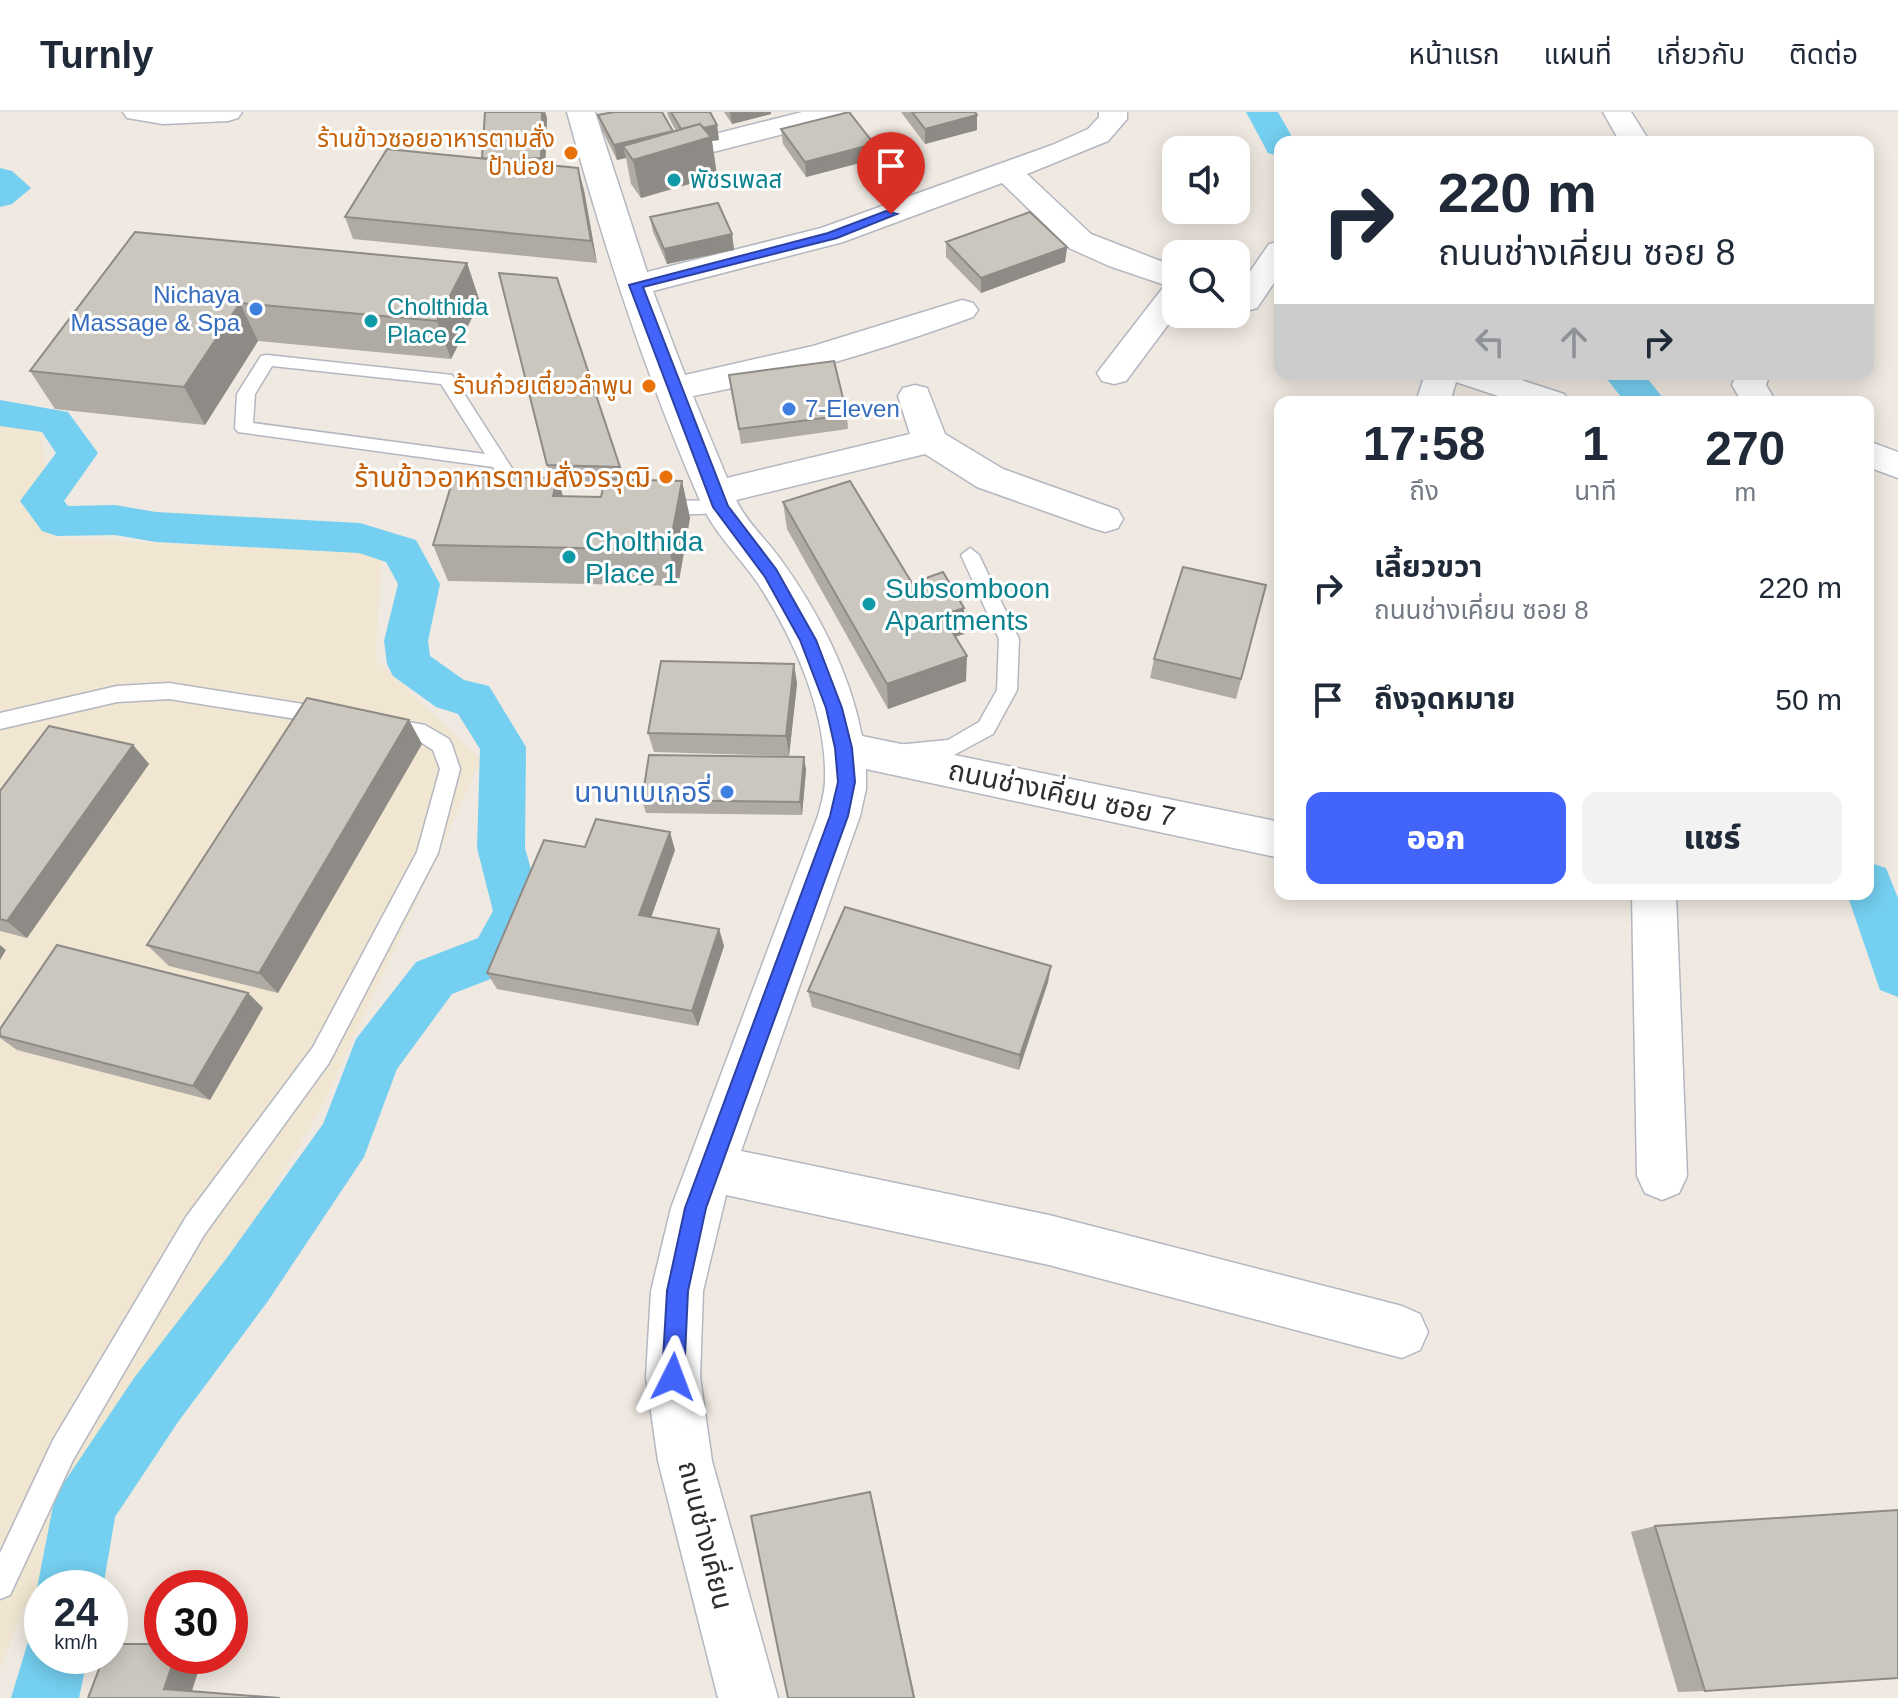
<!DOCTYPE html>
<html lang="th">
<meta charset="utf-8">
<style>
:root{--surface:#fff;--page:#f2f2f3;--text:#1f2937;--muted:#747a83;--line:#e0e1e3;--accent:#4264fb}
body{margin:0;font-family:Helvetica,"Noto Sans Thai",sans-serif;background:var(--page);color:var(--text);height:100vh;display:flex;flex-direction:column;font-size:30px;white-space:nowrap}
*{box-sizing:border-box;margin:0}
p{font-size:26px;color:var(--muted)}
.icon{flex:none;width:44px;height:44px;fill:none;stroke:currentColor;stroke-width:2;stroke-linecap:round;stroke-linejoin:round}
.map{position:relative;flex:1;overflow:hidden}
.panel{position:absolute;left:1274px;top:284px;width:600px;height:504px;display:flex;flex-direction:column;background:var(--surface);border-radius:16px;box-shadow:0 4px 20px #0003}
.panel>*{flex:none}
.banner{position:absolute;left:1274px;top:24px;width:600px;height:244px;border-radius:16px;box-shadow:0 4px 20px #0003;background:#fff;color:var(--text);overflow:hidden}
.fabs{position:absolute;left:1162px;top:24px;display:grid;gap:16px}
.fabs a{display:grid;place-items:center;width:88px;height:88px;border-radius:16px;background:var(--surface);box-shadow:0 4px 20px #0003;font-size:40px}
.speed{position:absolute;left:24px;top:1458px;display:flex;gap:16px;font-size:40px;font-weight:700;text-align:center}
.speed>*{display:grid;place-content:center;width:104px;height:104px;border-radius:50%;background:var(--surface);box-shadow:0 4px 20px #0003;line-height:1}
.speed small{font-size:20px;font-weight:400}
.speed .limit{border:12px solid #d22;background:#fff;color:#111}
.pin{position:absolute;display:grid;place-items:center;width:68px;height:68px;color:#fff;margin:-82px -34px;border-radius:50% 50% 50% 0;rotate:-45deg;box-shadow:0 0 8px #0007}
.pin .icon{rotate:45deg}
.me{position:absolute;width:88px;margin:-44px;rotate:3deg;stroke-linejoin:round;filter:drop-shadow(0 0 6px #0008)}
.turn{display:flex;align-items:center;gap:28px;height:168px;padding:0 32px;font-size:36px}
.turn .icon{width:104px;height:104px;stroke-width:2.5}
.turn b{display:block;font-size:56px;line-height:68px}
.lanes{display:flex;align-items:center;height:76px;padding:0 32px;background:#0003;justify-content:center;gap:40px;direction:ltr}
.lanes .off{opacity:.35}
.eta{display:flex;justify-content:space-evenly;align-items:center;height:136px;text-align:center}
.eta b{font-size:48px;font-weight:800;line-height:56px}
.button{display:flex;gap:16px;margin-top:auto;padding:16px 32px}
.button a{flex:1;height:92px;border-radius:16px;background:var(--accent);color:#fff;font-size:32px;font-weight:800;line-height:92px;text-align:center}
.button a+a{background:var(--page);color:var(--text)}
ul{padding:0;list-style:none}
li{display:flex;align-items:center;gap:24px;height:112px;padding:0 32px}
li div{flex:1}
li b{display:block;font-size:30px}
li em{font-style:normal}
header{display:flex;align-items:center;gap:48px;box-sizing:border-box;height:112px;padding:0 40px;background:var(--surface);border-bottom:2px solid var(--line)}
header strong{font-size:38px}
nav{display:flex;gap:44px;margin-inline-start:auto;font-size:28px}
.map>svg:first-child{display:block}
.education{fill:#f0e6d1}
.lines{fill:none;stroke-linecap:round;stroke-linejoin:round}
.canal{fill:#75cff0;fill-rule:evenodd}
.service-casing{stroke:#b4b7c1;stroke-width:3}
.minor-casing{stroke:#b4b7c1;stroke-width:3}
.service{fill:#fff;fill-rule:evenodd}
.minor{fill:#fff;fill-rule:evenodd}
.wall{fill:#afaba4;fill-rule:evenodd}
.shaded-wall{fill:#8e8b86}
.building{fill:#cbc7bf;stroke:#8e8b86;stroke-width:2}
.route{fill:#4264fb;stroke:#2b41a3;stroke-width:2}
.food-dot{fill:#e8710a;stroke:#fff;stroke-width:3}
.culture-dot{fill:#0f9aa8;stroke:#fff;stroke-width:3}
.shop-dot{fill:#3f7fe0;stroke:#fff;stroke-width:3}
.labels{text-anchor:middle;stroke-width:6;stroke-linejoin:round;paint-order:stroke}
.far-food-label{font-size:24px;fill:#c56008;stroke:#fff;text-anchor:end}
.far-culture-label{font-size:24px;fill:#0d838f;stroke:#fff;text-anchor:start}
.far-shop-label{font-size:24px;fill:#366cbe;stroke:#fff;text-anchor:end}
.food-label{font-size:28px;fill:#c56008;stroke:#fff;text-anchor:end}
.culture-label{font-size:28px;fill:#0d838f;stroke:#fff;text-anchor:start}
.shop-label{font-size:28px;fill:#366cbe;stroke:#fff;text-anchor:end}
.street-label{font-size:28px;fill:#2e2e2e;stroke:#fff}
</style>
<header>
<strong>Turnly</strong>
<nav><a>หน้าแรก</a><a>แผนที่</a><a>เกี่ยวกับ</a><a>ติดต่อ</a></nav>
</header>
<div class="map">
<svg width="1898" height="1586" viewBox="0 0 1898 1586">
<rect width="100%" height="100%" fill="#efe9e1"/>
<path class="education" d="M 0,309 L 41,321 L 54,426 L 381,442 L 376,548 L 481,648 L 322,995 L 24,1496 L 0,1556 Z"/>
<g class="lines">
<path class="canal" d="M 1246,0 L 1278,0 L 1295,30 L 1280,30 L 1280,44 L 1268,41 Z
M 0,56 L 12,59 L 31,76 L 12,92 L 0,95 Z
M 1603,262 L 1644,262 L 1666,290 L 1625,290 Z
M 0,288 L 68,300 L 98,341 L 64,389 L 68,394 L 115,393 L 156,400 L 360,411 L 416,428 L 440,472 L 428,529 L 430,544 L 464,568 L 489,574 L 526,635 L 525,736 L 543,800 L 514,858 L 452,882 L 397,957 L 364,1045 L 268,1189 L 178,1310 L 115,1405 L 103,1476 L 42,1476 L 42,1487 L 37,1476 L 53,1394 L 63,1372 L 134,1266 L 226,1147 L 323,1012 L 356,927 L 416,850 L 478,826 L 493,799 L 477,736 L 480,637 L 458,602 L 436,595 L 393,564 L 387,552 L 384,529 L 398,472 L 386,450 L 359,441 L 156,430 L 115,423 L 57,424 L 42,419 L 20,389 L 56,341 L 42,320 L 0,314 Z
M 1868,750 L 1886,756 L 1898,786 L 1898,885 L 1880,878 L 1847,782 L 1868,782 Z
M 42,1516 L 42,1544 L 88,1544 L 79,1586 L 11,1586 L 31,1520 Z"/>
<defs>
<path id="service" d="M 267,243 L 452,263 L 533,389 L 530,394 L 518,394 L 493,355 L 238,320 L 235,316 L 237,282 L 261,244 ZM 272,254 L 441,272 L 485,342 L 253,311 L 255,282 Z
M 658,388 L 721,389 L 730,395 C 722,405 657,404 649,394 Z
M 970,436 L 979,443 L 1019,527 L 1017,578 L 993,622 L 952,644 L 903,647 L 896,645 L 893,639 L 896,633 L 948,628 L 979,610 L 997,578 L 999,527 L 961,443 Z
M 169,571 L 328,596 L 335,598 L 338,604 L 335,610 L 328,612 L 169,587 L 117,590 L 0,617 L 0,601 L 117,574 Z
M 386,606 L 425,613 L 449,627 L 452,633 L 460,657 L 438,741 L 329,951 L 204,1123 L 73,1348 L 10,1483 L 0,1487 L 0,1441 L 53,1328 L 186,1105 L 313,935 L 417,740 L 440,657 L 433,638 L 414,626 L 379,620 L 376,614 L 379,608 Z"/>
<path id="minor" d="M 123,0 L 242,0 L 238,6 L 228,9 L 163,12 L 127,6 Z
M 567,0 L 595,0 L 647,160 L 821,116 L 1052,33 L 1088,17 L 1099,5 L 1099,0 L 1127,0 L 1127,7 L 1108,29 L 1027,62 L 1091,122 L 1176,155 L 1176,202 L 1126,269 L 1114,272 L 1102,269 L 1097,261 L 1165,173 L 1109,154 L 1069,136 L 1002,71 L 843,130 L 653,179 L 685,263 L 813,234 L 962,188 L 973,191 L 978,198 L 973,205 C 882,238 789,266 693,284 L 727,366 L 910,322 L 898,284 L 903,276 L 915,273 L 927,276 L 945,322 L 1003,357 L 1118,398 L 1123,407 L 1118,416 L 1105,420 L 1092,416 L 977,375 L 925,342 L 736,388 C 747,411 767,428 781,448 C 818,499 850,561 862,624 L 1280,710 L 1280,746 L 866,657 L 866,677 L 860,704 L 741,1039 L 1049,1103 L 1402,1194 L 1420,1202 L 1428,1220 L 1420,1238 L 1402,1246 L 1049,1153 L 726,1083 L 703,1179 L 700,1265 L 712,1349 L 778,1586 L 718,1586 L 658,1349 L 646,1265 L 651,1179 L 671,1096 L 818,704 C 821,692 825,680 825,668 C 827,600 794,526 757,470 C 738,443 714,421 701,391 C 646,265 603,132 567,0 Z
M 802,0 L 850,0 L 846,6 L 654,55 L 644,52 L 639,46 L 644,40 Z
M 1603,0 L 1631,0 L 1650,30 L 1620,30 Z
M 1280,129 L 1280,162 L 1257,196 L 1246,199 L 1236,197 L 1236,180 L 1269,132 Z
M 1425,262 L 1503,262 L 1564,282 L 1569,290 L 1516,290 L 1456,270 L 1450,290 L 1416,290 Z
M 1736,262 L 1770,262 L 1766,273 L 1776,290 L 1742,290 L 1732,273 Z
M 1868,329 L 1898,340 L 1898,366 L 1868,355 Z
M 1632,782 L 1676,782 L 1687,1064 L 1679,1081 L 1662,1088 L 1645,1081 L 1637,1064 Z"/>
</defs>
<use href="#service" class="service-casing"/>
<use href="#minor" class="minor-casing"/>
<use href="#service" class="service"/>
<use href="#minor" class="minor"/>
</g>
<path class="wall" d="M 485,0 L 545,0 L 547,6 L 545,53 L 584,78 L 597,151 L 353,127 L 345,105 L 482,46 Z
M 667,0 L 710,0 L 717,13 L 719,28 L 712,29 L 717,64 L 641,86 L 631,72 L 626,46 L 617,48 L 602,18 L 598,3 L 673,19 L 676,19 L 668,4 Z
M 724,0 L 771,0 L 771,2 L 732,12 Z
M 901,0 L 975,0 L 977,18 L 925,32 Z
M 781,17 L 875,47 L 806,65 L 783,32 Z
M 650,105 L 732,122 L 734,138 L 667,152 L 653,120 Z
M 135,120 L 467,151 L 480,190 L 451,247 L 258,229 L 205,313 L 55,297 L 30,259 Z
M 946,130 L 1067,135 L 1065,150 L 981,181 L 946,145 Z
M 729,263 L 847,303 L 848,317 L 741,332 Z
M 547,353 L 620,355 L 623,368 L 682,369 L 690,406 L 678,474 L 448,469 L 433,433 L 551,366 ZM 560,375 L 603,376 L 601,385 L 563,384 Z
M 783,390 L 912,471 L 964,496 L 964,522 L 955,525 L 966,569 L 888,597 L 787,417 Z
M 1266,473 L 1236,587 L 1150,566 L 1154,547 Z
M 794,552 L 797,572 L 789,644 L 654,640 L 648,621 Z
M 409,608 L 422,632 L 278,881 L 169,854 L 147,833 Z
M 133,633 L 149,652 L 27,826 L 0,819 L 0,679 Z
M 804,645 L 806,658 L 802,703 L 646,701 L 642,688 Z
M 585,735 L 675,738 L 651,805 L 719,817 L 724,834 L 698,914 L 497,877 L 487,861 Z
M 1051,854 L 1048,870 L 1019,958 L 812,895 L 808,879 Z
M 248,881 L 263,896 L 210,988 L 17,938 L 0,926 L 0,917 Z
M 1655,1414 L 1705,1579 L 1678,1580 L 1631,1420 Z"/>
<path class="shaded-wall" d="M 542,0 L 545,0 L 547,6 L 545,61 L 541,46 Z
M 730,0 L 771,0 L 771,2 L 732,12 Z
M 977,3 L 977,18 L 925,32 L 925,17 Z
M 717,13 L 719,28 L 712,29 L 717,64 L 641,86 L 633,48 L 682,20 Z
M 674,20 L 623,34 L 626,46 L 617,48 L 614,33 Z
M 874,32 L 875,47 L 806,65 L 805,50 Z
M 578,56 L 584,78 L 597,151 L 591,129 Z
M 732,122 L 734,138 L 667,152 L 664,137 Z
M 1067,135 L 1065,150 L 981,181 L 981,166 Z
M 467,151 L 480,190 L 451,247 L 437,209 Z
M 240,191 L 258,229 L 205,313 L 184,275 Z
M 557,366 L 569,403 L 553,384 Z
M 682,369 L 690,406 L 678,474 L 669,438 Z
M 964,496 L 964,522 L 942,529 L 942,503 Z
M 967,544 L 966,569 L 888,597 L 887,572 Z
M 794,552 L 797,572 L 789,644 L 786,624 Z
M 409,608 L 422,632 L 278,881 L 259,861 Z
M 133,633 L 149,652 L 27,826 L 7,809 Z
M 804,645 L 806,658 L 802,703 L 800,690 Z
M 670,720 L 675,738 L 646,820 L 639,803 Z
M 719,817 L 724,834 L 698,914 L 692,899 Z
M 0,833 L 6,838 L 0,848 Z
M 1051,854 L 1048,870 L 1019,958 L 1020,943 Z
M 248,881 L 263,896 L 210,988 L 193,974 Z
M 870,1380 L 872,1386 L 915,1586 L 914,1586 Z
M 175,1544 L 203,1544 L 192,1579 L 164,1577 Z"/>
<path class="building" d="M 485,0 L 542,0 L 541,46 L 501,48 L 482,46 Z
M 614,0 L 662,0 L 673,19 L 614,33 L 598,3 Z
M 671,0 L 710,0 L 717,13 L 703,16 L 700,12 L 681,17 Z
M 849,0 L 874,32 L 805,50 L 781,17 Z
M 912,0 L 975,0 L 977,3 L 925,17 Z
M 700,12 L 711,25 L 633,48 L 623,34 Z
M 387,37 L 578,56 L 591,129 L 345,105 Z
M 718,91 L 732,122 L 664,137 L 650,105 Z
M 1030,100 L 1067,135 L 981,166 L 946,130 Z
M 135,120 L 467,151 L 437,209 L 240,191 L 184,275 L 30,259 Z
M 499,161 L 557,166 L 620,355 L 547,353 Z
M 834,249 L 847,303 L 739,317 L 729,263 Z
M 454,364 L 557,366 L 553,384 L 601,385 L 605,367 L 682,369 L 669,438 L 433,433 Z
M 850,369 L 912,471 L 943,460 L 964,496 L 942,503 L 967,544 L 887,572 L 783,390 Z
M 1183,455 L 1266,473 L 1241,567 L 1154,547 Z
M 661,549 L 794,552 L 786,624 L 648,621 Z
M 307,586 L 409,608 L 259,861 L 147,833 Z
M 49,614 L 133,633 L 7,809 L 0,807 L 0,679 Z
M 649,643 L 804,645 L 800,690 L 642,688 Z
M 596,707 L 670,720 L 639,803 L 719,817 L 692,899 L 487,861 L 544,728 L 585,735 Z
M 845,795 L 1051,854 L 1020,943 L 808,879 Z
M 57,833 L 248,881 L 193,974 L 0,924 L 0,917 Z
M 870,1380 L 914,1586 L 788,1586 L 751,1404 Z
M 1898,1398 L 1898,1566 L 1705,1579 L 1655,1414 Z
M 110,1532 L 162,1532 L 162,1544 L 175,1544 L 164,1577 L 280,1586 L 88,1586 L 104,1544 L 110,1544 Z"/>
<path class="route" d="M 886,99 L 897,102 L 837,126 L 643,175 L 728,394 L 776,457 L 816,528 L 842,596 L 852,636 L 855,670 L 848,704 L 706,1096 L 688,1179 L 684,1265 L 681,1273 L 673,1276 L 665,1273 L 662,1265 L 667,1179 L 685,1096 L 830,704 L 838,670 L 835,636 L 826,596 L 800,528 L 765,465 L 713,395 L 629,173 L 828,121 Z"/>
<g class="food-dot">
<circle cx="571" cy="41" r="8"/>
<circle cx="649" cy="274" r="8"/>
<circle cx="666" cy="365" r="8"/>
</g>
<g class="culture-dot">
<circle cx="674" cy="68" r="8"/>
<circle cx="371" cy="209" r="8"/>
<circle cx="569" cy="445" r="8"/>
<circle cx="869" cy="492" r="8"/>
</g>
<g class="shop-dot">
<circle cx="256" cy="197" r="8"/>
<circle cx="789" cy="297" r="8"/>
<circle cx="727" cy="680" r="8"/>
</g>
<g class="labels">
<g class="far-food-label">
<text x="555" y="35">ร้านข้าวซอยอาหารตามสั่ง<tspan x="555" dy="28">ป้าน่อย</tspan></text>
<text x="633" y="282">ร้านก๋วยเตี๋ยวลำพูน</text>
</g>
<g class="far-culture-label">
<text x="690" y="76">พัชรเพลส</text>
<text x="387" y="203">Cholthida<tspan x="387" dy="28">Place 2</tspan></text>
</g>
<g class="far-shop-label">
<text x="240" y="191">Nichaya<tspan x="240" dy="28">Massage &amp; Spa</tspan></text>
<text x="805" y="305" text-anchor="start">7-Eleven</text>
</g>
<g class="food-label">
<text x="650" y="375">ร้านข้าวอาหารตามสั่งวรวุฒิ</text>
</g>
<g class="culture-label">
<text x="585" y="439">Cholthida<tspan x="585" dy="32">Place 1</tspan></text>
<text x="885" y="486">Subsomboon<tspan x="885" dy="32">Apartments</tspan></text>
</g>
<g class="shop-label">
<text x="711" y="690">นานาเบเกอรี่</text>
</g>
<g class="street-label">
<text transform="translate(1062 681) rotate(12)" y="10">ถนนช่างเคี่ยน ซอย 7</text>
<text transform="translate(706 1423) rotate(76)" y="10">ถนนช่างเคี่ยน</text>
</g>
</g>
</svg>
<div class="fabs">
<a><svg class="icon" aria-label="sound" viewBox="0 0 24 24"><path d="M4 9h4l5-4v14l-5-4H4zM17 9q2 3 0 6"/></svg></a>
<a><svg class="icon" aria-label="search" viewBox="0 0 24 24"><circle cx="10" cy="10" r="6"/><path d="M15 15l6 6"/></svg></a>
</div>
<div class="speed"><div>24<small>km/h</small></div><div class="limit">30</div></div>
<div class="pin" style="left:891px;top:102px;background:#d93025"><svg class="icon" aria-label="arrive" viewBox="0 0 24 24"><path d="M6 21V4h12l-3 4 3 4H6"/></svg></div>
<svg class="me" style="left:673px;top:1265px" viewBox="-20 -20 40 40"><path d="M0-17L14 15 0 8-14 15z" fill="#4264fb" stroke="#fff" stroke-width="4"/></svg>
<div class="banner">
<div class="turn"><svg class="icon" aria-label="right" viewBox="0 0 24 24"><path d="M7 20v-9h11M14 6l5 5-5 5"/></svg><div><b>220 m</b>ถนนช่างเคี่ยน ซอย 8</div></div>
<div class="lanes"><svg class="icon off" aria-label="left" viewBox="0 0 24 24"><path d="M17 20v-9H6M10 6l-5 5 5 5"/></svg><svg class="icon off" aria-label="ahead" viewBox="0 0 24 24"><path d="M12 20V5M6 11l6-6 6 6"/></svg><svg class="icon" aria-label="right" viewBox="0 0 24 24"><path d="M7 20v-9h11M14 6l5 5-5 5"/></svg></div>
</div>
<section class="panel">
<div class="eta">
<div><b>17:58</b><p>ถึง</p></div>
<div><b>1</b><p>นาที</p></div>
<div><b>270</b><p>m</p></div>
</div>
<ul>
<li><svg class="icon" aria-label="right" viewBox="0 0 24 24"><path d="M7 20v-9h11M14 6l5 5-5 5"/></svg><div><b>เลี้ยวขวา</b><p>ถนนช่างเคี่ยน ซอย 8</p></div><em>220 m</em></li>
<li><svg class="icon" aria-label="arrive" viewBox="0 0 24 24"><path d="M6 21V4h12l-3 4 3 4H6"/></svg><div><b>ถึงจุดหมาย</b></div><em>50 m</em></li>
</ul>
<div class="button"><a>ออก</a><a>แชร์</a></div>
</section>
</div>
